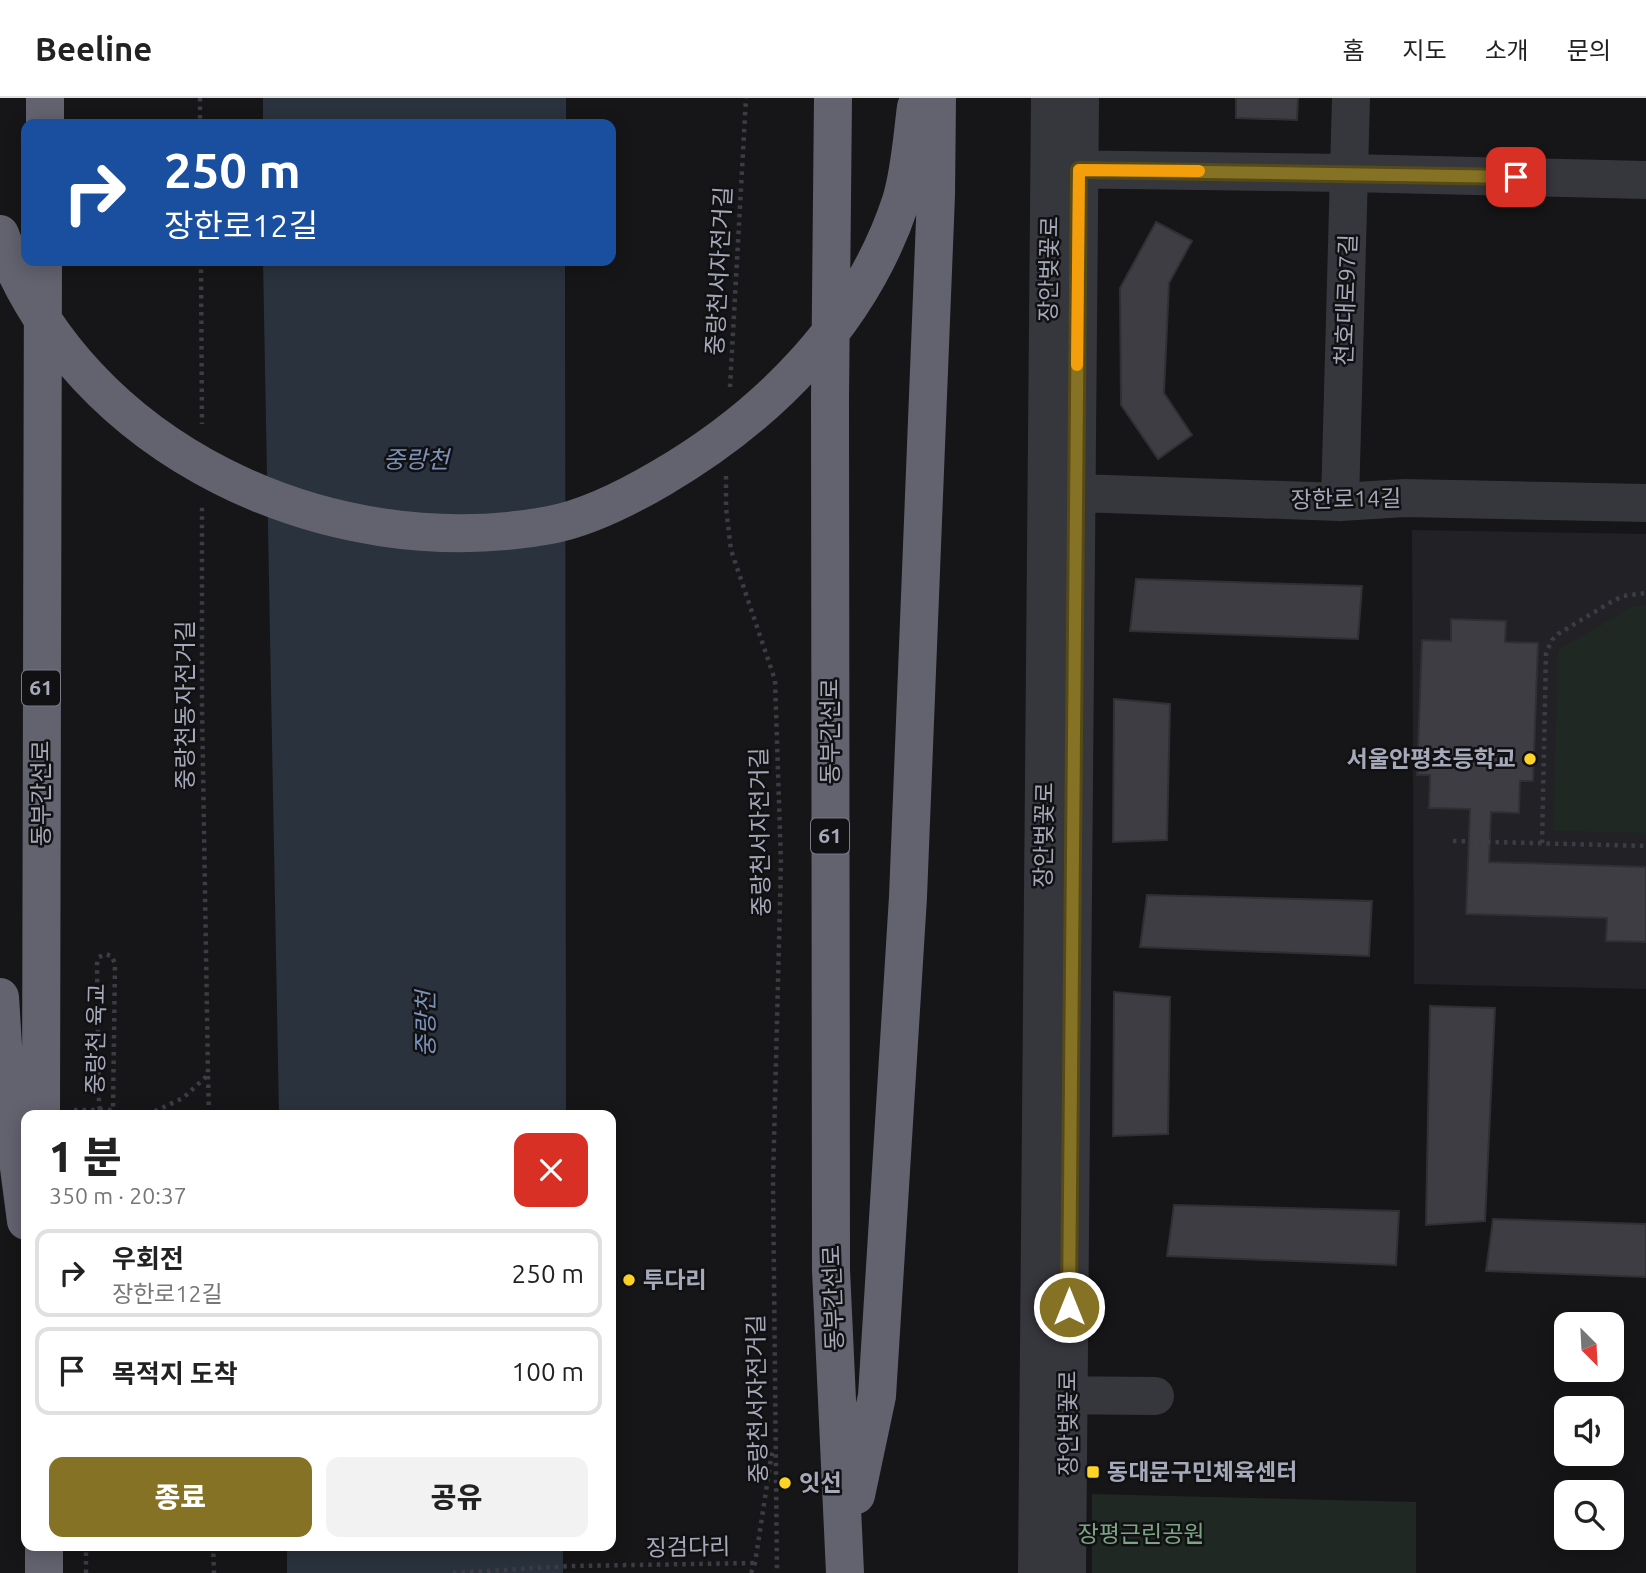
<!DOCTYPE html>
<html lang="ko">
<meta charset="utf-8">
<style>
:root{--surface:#fff;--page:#f2f2f2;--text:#222;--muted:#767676;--line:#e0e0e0;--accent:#857224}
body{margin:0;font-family:Ubuntu,"Noto Sans KR",sans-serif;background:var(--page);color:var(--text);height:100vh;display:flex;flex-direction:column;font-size:26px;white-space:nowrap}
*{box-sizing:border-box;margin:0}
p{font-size:23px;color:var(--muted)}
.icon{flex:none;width:38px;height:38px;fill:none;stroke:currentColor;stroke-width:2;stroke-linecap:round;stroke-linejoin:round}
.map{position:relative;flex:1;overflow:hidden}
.sheet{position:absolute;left:21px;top:1012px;width:595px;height:441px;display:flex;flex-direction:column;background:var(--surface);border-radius:14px;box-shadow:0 4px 18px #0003}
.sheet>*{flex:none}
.hud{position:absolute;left:21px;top:21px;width:595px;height:147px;border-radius:14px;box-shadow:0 4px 18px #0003;background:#1a4fa0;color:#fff;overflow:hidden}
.needle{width:46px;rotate:156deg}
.controls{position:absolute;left:1554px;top:1214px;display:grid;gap:14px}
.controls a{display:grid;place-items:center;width:70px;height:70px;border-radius:14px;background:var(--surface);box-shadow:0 4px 18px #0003;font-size:35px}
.pin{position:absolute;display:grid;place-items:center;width:60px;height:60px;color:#fff;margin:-30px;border-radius:14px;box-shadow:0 4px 10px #0006}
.me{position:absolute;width:77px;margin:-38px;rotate:0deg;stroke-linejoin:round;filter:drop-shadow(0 0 5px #0008)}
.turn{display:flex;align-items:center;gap:24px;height:147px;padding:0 28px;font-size:32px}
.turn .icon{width:91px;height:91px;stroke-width:2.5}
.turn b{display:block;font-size:49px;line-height:60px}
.round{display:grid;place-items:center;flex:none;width:74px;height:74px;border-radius:14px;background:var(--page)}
.summary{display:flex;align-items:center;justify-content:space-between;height:119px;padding:0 28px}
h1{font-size:42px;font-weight:800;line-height:52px}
.action{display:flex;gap:14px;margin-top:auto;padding:14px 28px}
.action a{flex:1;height:80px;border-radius:14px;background:var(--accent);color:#fff;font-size:28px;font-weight:800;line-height:80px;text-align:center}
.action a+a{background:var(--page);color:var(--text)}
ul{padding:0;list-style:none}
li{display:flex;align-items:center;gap:21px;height:88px;margin:0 14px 10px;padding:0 14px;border:4px solid var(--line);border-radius:14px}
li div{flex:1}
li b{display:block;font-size:26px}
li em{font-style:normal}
header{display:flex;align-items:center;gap:42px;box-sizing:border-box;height:98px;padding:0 35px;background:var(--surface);border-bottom:2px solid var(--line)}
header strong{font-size:33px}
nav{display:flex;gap:38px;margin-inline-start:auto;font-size:24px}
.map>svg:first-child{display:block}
.built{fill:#222125}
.green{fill:#1f2822}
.water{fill:#2a323d}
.building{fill:#3d3d43;stroke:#302f34;stroke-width:2}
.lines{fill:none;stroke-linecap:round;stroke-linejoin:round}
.path{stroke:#3c3d44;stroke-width:4.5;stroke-dasharray:3.5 5;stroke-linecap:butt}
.minor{stroke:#36363d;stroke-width:38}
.highway{stroke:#62636f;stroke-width:38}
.route-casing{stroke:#564a17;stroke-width:18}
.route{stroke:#857224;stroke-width:12}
.slow{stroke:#f59e0b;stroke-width:12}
.poi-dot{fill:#ffd426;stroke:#111113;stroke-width:2.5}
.labels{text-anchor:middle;stroke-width:5;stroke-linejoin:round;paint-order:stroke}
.shield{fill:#111113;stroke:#797b87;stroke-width:2}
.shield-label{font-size:21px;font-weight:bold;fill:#a6a9b9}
.street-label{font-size:23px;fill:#a6a9b9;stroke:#111113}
.poi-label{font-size:23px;font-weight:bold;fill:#a6a9b9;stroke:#111113;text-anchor:start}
.park-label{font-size:23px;fill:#7ba684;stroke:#111113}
.water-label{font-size:24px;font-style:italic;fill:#7a92b7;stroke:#111113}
</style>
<header>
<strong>Beeline</strong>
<nav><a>홈</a><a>지도</a><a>소개</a><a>문의</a></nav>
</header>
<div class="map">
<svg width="1646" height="1475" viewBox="0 0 1646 1475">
<rect width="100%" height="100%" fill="#161618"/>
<path class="built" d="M 1412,432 L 1646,436 L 1646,891 L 1414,886 Z"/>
<path class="green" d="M 1633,508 L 1646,508 L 1646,735 L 1553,733 L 1558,552 Z
M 1092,1396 L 1416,1404 L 1416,1475 L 1092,1475 Z"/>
<path class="water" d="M 263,0 L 566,0 L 566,26 L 263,26 Z
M 263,163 L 565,163 L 566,1017 L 279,1017 Z
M 287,1447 L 563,1447 L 563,1475 L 287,1475 Z"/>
<path class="building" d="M 1236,0 L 1298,0 L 1297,22 L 1236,20 Z
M 1156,124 L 1192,143 L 1169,185 L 1164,295 L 1192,337 L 1158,361 L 1121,307 L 1120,190 Z
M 1136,481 L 1362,488 L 1358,541 L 1130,533 Z
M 1451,521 L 1506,523 L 1505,544 L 1538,545 L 1533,683 L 1520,683 L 1519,715 L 1491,714 L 1489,764 L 1646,769 L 1646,844 L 1606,843 L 1607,820 L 1466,816 L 1470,711 L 1429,710 L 1430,677 L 1417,677 L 1422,542 L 1451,543 Z
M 1114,601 L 1170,606 L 1167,742 L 1113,744 Z
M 1147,797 L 1372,803 L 1369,858 L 1140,849 Z
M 1114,894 L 1170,899 L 1168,1036 L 1113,1038 Z
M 1430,908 L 1495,910 L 1485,1123 L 1426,1127 Z
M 1174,1107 L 1399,1113 L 1396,1167 L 1167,1158 Z
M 1493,1121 L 1646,1126 L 1646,1179 L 1486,1173 Z"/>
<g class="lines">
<path class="path" d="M 200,0 L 200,26
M 201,163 L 202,326
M 730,289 L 746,0
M 726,378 L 726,410 L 731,452 L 775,582 L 781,765 L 773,1082 L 777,1475
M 1453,743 L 1646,748
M 1542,745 L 1546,555 L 1552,542 L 1558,536 L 1611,504 L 1623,498 L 1646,495
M 208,978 L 209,1017
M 74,1012 L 113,1012 L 115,866 L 112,858 L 105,856 L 99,859 L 97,866 L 99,1006 L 101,1017
M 147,1017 L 183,1000 L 208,977 L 202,609 L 202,405
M 213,1447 L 214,1475
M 86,1475 L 86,1447
M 453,1475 L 571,1468 L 755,1465
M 751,1475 L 755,1465 L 772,1354"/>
<path class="minor" d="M 1053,71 L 1350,75 L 1646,82
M 1049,394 L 1340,404 L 1405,400 L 1646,405
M 1340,404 L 1351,0
M 1044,1297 L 1155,1298
M 1037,1475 L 1050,0
M 1067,1475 L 1080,0"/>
<path class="highway" d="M 833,0 L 830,300 L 831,1172 L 845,1475
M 45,26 L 45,0
M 0,136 C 78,353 330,468 550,427 C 588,420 627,400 661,380 C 769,317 861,224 901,103 C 910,73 912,40 916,9
M 0,899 L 3,948 L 26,1123
M 41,1017 L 43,163
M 856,1397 L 877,1298 L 908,799 L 936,97 L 937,0
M 44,1447 L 44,1475"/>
</g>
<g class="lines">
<defs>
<path id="route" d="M 1069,1209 L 1079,72 L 1516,79"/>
</defs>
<use href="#route" class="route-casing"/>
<use href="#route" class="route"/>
<path class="slow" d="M 1077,267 L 1079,72 L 1199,73"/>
</g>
<g class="poi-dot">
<circle cx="1530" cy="661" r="7"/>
<circle cx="629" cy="1182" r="7"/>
<rect x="1086" y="1367" width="14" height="14" rx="3.5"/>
<circle cx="785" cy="1385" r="7"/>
</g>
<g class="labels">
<g class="shield">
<rect x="22" y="572.5" width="38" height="35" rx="5"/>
<rect x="811" y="720.5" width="38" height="35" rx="5"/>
</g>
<g class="shield-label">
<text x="41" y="597">61</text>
<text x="830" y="745">61</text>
</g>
<g class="street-label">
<text transform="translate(1049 171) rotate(-89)" y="8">장안벚꽃로</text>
<text transform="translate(719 173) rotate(-87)" y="8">중랑천서자전거길</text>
<text transform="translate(1346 202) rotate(-88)" y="8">천호대로97길</text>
<text transform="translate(1346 401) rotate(-1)" y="8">장한로14길</text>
<text transform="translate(185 607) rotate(-90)" y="8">중랑천동자전거길</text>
<text transform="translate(830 633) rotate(-90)" y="8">동부간선로</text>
<text transform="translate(41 695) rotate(-90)" y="8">동부간선로</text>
<text transform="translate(760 734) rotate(-91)" y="8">중랑천서자전거길</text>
<text transform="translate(1044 737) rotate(-89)" y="8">장안벚꽃로</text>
<text transform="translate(96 941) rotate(-89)" y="8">중랑천 육교</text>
<text transform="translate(833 1200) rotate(-92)" y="8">동부간선로</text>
<text transform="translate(757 1301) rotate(-91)" y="8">중랑천서자전거길</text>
<text transform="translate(1068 1325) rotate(-90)" y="8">장안벚꽃로</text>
<text transform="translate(688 1449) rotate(-1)" y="8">징검다리</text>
</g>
<g class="poi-label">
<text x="1516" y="669" text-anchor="end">서울안평초등학교</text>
<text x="643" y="1190">투다리</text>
<text x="1107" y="1382">동대문구민체육센터</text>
<text x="799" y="1393">잇선</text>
</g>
<g class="park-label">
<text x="1141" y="1444">장평근린공원</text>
</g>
<g class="water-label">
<text x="416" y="370">중랑천</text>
<text transform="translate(426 926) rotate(-90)" y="8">중랑천</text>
</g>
</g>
</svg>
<div class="controls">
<a><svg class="needle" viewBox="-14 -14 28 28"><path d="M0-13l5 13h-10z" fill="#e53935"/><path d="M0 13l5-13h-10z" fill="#767676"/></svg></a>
<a><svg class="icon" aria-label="sound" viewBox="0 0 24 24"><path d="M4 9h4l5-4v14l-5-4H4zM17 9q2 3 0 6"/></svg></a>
<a><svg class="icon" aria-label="search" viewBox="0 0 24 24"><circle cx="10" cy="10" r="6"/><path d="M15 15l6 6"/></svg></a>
</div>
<div class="pin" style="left:1516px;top:79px;background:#d93025"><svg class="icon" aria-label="arrive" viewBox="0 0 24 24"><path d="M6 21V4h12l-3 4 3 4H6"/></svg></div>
<svg class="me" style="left:1069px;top:1209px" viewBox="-20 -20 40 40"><circle r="17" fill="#857224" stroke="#fff" stroke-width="3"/><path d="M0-11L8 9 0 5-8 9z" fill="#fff"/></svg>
<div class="hud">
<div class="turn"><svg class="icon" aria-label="right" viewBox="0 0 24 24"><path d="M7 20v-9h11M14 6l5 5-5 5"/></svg><div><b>250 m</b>장한로12길</div></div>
</div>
<section class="sheet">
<div class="summary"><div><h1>1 분</h1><p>350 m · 20:37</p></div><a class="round" style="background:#d93025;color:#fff"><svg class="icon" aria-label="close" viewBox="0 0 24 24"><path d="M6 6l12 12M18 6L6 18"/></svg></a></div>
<ul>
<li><svg class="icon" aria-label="right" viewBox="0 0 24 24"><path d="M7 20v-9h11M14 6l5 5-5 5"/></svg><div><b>우회전</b><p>장한로12길</p></div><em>250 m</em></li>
<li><svg class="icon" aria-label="arrive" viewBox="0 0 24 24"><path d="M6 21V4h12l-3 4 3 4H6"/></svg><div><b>목적지 도착</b></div><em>100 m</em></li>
</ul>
<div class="action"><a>종료</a><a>공유</a></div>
</section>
</div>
